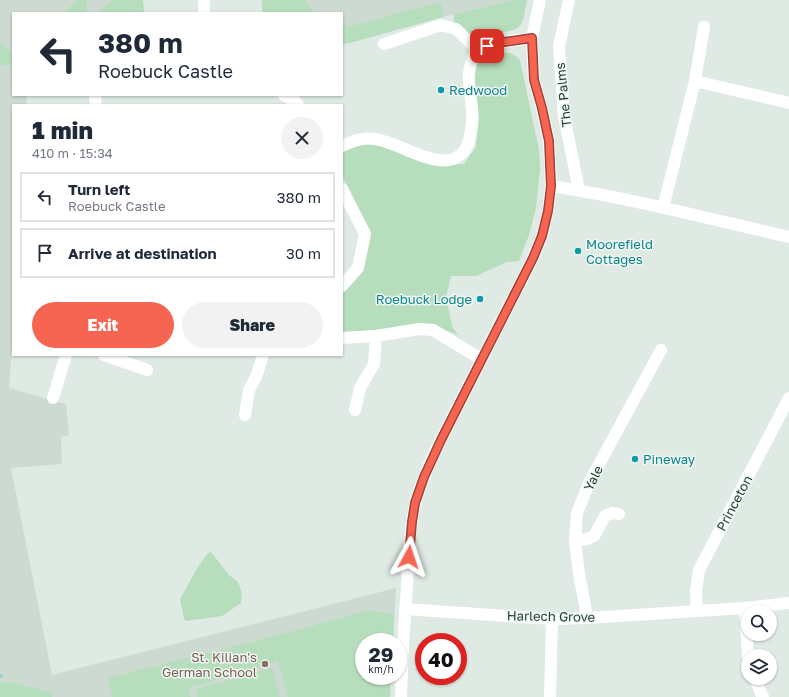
<!DOCTYPE html>
<meta charset="utf-8">
<style>
:root{--surface:#fff;--page:#f2f2f3;--text:#1f2937;--muted:#747a83;--line:#e0e1e3;--accent:#f66551}
body{margin:0;font-family:"Golos Text",sans-serif;background:var(--page);color:var(--text);height:100vh;display:flex;flex-direction:column;font-size:15px;white-space:nowrap}
*{box-sizing:border-box;margin:0}
p{font-size:13px;color:var(--muted)}
.icon{flex:none;width:22px;height:22px;fill:none;stroke:currentColor;stroke-width:2;stroke-linecap:round;stroke-linejoin:round}
.map{position:relative;flex:1;overflow:hidden}
.drawer{position:absolute;left:12px;top:104px;width:331px;height:252px;display:flex;flex-direction:column;background:var(--surface);border-radius:0px;box-shadow:0 1px 3px #0004}
.drawer>*{flex:none}
.top-card{position:absolute;left:12px;top:12px;width:331px;height:84px;border-radius:0px;box-shadow:0 1px 3px #0004;background:#fff;color:var(--text);overflow:hidden}
.buttons{position:absolute;left:741px;top:605px;display:grid;gap:8px}
.buttons a{display:grid;place-items:center;width:36px;height:36px;border-radius:50%;background:var(--surface);box-shadow:0 1px 3px #0004;font-size:20px}
.speed{position:absolute;left:355px;top:633px;display:flex;gap:8px;font-size:20px;font-weight:700;text-align:center}
.speed>*{display:grid;place-content:center;width:52px;height:52px;border-radius:50%;background:var(--surface);box-shadow:0 1px 3px #0004;line-height:1}
.speed small{font-size:10px;font-weight:400}
.speed .limit{border:6px solid #d22;background:#fff;color:#111}
.pin{position:absolute;display:grid;place-items:center;width:34px;height:34px;color:#fff;margin:-17px;border-radius:8px;box-shadow:0 2px 6px #0006}
.me{position:absolute;width:44px;margin:-22px;rotate:5deg;stroke-linejoin:round;filter:drop-shadow(0 0 3px #0008)}
.turn{display:flex;align-items:center;gap:14px;height:84px;padding:0 20px;font-size:18px}
.turn .icon{width:52px;height:52px;stroke-width:2.5}
.turn b{display:block;font-size:28px;line-height:34px}
.round{display:grid;place-items:center;flex:none;width:42px;height:42px;border-radius:21px;background:var(--page)}
.head{display:flex;align-items:center;justify-content:space-between;height:68px;padding:0 20px}
h1{font-size:24px;font-weight:800;line-height:30px}
.cta{display:flex;gap:8px;margin-top:auto;padding:8px 20px}
.cta a{flex:1;height:46px;border-radius:24px;background:var(--accent);color:#fff;font-size:16px;font-weight:800;line-height:46px;text-align:center}
.cta a+a{background:var(--page);color:var(--text)}
ul{padding:0;list-style:none}
li{display:flex;align-items:center;gap:12px;height:50px;margin:0 8px 6px;padding:0 12px;border:2px solid var(--line);border-radius:0px}
li div{flex:1}
li b{display:block;font-size:15px}
li em{font-style:normal}
.map>svg:first-child{display:block}
.built{fill:#cddad2}
.green{fill:#b6ddbc}
.lines{fill:none;stroke-linecap:round;stroke-linejoin:round}
.stream{stroke:#84d0d2;stroke-width:3}
.minor{stroke:#fff;stroke-width:12}
.route-casing{stroke:#a04235;stroke-width:10}
.route{stroke:#f66551;stroke-width:7}
.culture-dot{fill:#0f9aa8;stroke:#eff7f2;stroke-width:1.5}
.education-dot{fill:#8d6e63;stroke:#eff7f2;stroke-width:1.5}
.labels{text-anchor:middle;stroke-width:3;stroke-linejoin:round;paint-order:stroke}
.culture-label{font-size:13px;fill:#0d838f;stroke:#eff7f2;text-anchor:start}
.street-label{font-size:13px;fill:#1f3a30;stroke:#eff7f2}
.education-label{font-size:13px;fill:#785e54;stroke:#eff7f2;text-anchor:end}
</style>
<div class="map">
<svg width="789" height="697" viewBox="0 0 789 697">
<rect width="100%" height="100%" fill="#deeae3"/>
<path class="built" d="M 0,0 L 143,0 L 144,13 L 13,13 L 13,95 L 27,95 L 26,105 L 13,105 L 13,335 L 9,388 L 66,404 L 69,435 L 61,437 L 62,464 L 11,468 L 52,675 L 396,588 L 393,642 L 364,642 L 364,676 L 391,676 L 390,697 L 0,697 Z
M 262,0 L 514,0 L 454,14 L 342,45 L 342,13 L 262,13 Z"/>
<path class="green" d="M 77,0 L 86,0 L 87,5 L 87,13 L 64,13 Z
M 112,0 L 143,0 L 144,13 L 98,13 Z
M 262,0 L 306,0 L 305,1 L 315,13 L 262,13 Z
M 514,0 L 527,0 C 521,29 524,30 493,33 L 494,39 L 477,42 L 454,24 L 454,14 Z
M 441,2 L 443,17 L 342,45 L 342,24 L 345,23 L 347,27 Z
M 0,43 L 13,53 L 13,65 L 0,65 Z
M 494,51 L 494,55 C 507,52 511,51 520,60 L 539,150 L 540,169 L 536,208 L 529,235 L 519,261 L 507,262 L 476,276 L 451,276 L 446,297 L 452,326 L 458,335 L 430,324 L 395,329 L 342,332 L 342,292 L 363,270 L 370,231 L 342,175 L 342,149 L 343,148 L 376,143 L 411,157 L 438,166 L 464,164 L 476,147 L 479,119 L 476,104 L 474,70 L 479,58 L 484,53 Z
M 211,552 L 229,575 L 238,582 L 242,593 L 241,603 L 222,616 L 186,621 L 184,619 L 180,599 L 199,565 L 208,553 Z
M 369,610 L 394,615 L 393,642 L 364,642 L 364,676 L 391,676 L 390,697 L 288,697 L 278,661 L 189,688 L 191,697 L 112,697 L 108,678 L 272,637 Z
M 272,668 L 280,697 L 198,697 L 196,689 Z
M 0,682 L 9,682 L 51,692 L 52,697 L 0,697 Z"/>
<g class="lines">
<path class="stream" d="M 0,675 L 1,676"/>
<path class="minor" d="M 204,0 L 204,13
M 569,0 L 559,46 L 564,116 L 579,190
M 384,44 L 441,25 L 456,29 L 477,49 L 497,43 L 532,38
M 695,81 L 789,103
M 95,95 L 96,105
M 284,95 L 296,102 L 298,105
M 342,146 C 353,141 362,137 374,139 C 400,141 444,178 465,150 C 468,145 469,141 470,136 C 472,127 473,117 472,108 C 471,97 468,86 469,75 C 469,66 473,57 477,49
M 551,186 C 631,198 710,219 789,237
M 342,189 L 365,234 L 358,268 L 342,286
M 663,208 L 695,81 L 704,27
M 342,338 L 376,336 L 419,329 L 433,330 L 481,359
M 104,355 L 147,370
M 53,398 L 66,355
M 355,410 L 360,388 L 374,364 L 376,336
M 245,415 L 249,390 L 256,377 L 263,355
M 575,541 L 587,539 L 594,536 L 605,516 L 612,513 L 619,514
M 745,608 L 748,656
M 405,609 L 552,619 L 587,618 L 745,608 L 789,603
M 697,611 L 696,591 L 699,570 L 789,398
M 587,618 L 585,605 L 579,574 L 575,541 L 577,513 L 590,481 L 661,350
M 755,678 L 761,693 L 763,697
M 401,697 C 402,660 404,624 407,587 C 408,559 409,532 415,505 C 419,487 427,470 434,453 L 533,258 L 542,236 L 548,211 L 551,186 L 549,141 L 542,109 L 534,80 L 532,38 L 540,0
M 550,697 L 552,619"/>
</g>
<g class="lines">
<defs>
<path id="route" d="M 409,557 L 412,522 L 415,503 L 424,477 L 441,440 L 533,258 L 542,236 L 548,211 L 551,186 L 549,141 L 542,108 L 534,80 L 532,38 L 497,43 L 487,46"/>
</defs>
<use href="#route" class="route-casing"/>
<use href="#route" class="route"/>
</g>
<g class="culture-dot">
<circle cx="441" cy="90" r="4"/>
<circle cx="578" cy="251" r="4"/>
<circle cx="480" cy="299" r="4"/>
<circle cx="635" cy="459" r="4"/>
</g>
<circle class="education-dot" cx="265" cy="664" r="4"/>
<g class="labels">
<g class="culture-label">
<text x="449" y="95">Redwood</text>
<text x="586" y="249">Moorefield<tspan x="586" dy="15">Cottages</tspan></text>
<text x="472" y="304" text-anchor="end">Roebuck Lodge</text>
<text x="643" y="464">Pineway</text>
</g>
<g class="street-label">
<text transform="translate(563 95) rotate(-96)" y="5">The Palms</text>
<text transform="translate(593 478) rotate(-64)" y="5">Yale</text>
<text transform="translate(734 503) rotate(-62)" y="5">Princeton</text>
<text transform="translate(551 616) rotate(1)" y="5">Harlech Grove</text>
</g>
<g class="education-label">
<text x="257" y="662">St. Kilian's<tspan x="257" dy="15">German School</tspan></text>
</g>
</g>
</svg>
<div class="buttons">
<a><svg class="icon" aria-label="search" viewBox="0 0 24 24"><circle cx="10" cy="10" r="6"/><path d="M15 15l6 6"/></svg></a>
<a><svg class="icon" aria-label="layers" viewBox="0 0 24 24"><path d="M12 4l9 5-9 5-9-5zM3 14l9 5 9-5"/></svg></a>
</div>
<div class="speed"><div>29<small>km/h</small></div><div class="limit">40</div></div>
<div class="pin" style="left:487px;top:46px;background:#d93025"><svg class="icon" aria-label="arrive" viewBox="0 0 24 24"><path d="M6 21V4h12l-3 4 3 4H6"/></svg></div>
<svg class="me" style="left:409px;top:557px" viewBox="-20 -20 40 40"><path d="M0-17L14 15 0 8-14 15z" fill="#f66551" stroke="#fff" stroke-width="4"/></svg>
<div class="top-card">
<div class="turn"><svg class="icon" aria-label="left" viewBox="0 0 24 24"><path d="M17 20v-9H6M10 6l-5 5 5 5"/></svg><div><b>380 m</b>Roebuck Castle</div></div>
</div>
<section class="drawer">
<div class="head"><div><h1>1 min</h1><p>410 m · 15:34</p></div><a class="round"><svg class="icon" aria-label="close" viewBox="0 0 24 24"><path d="M6 6l12 12M18 6L6 18"/></svg></a></div>
<ul>
<li><svg class="icon" aria-label="left" viewBox="0 0 24 24"><path d="M17 20v-9H6M10 6l-5 5 5 5"/></svg><div><b>Turn left</b><p>Roebuck Castle</p></div><em>380 m</em></li>
<li><svg class="icon" aria-label="arrive" viewBox="0 0 24 24"><path d="M6 21V4h12l-3 4 3 4H6"/></svg><div><b>Arrive at destination</b></div><em>30 m</em></li>
</ul>
<div class="cta"><a>Exit</a><a>Share</a></div>
</section>
</div>
